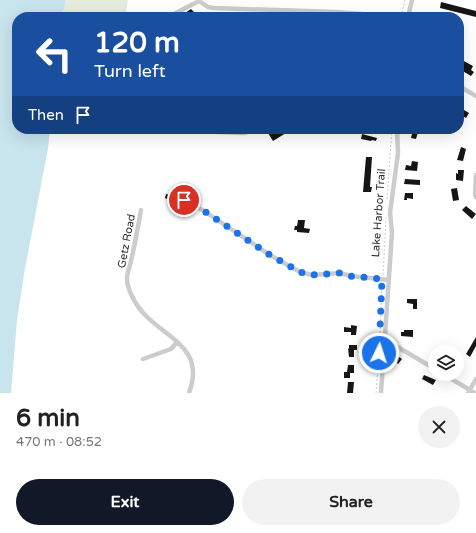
<!DOCTYPE html>
<meta charset="utf-8">
<style>
:root{--surface:#fff;--page:#f2f2f2;--text:#222;--muted:#767676;--accent:#111827}
body{margin:0;font-family:"Varela Round",sans-serif;background:var(--page);color:var(--text);height:100vh;display:flex;flex-direction:column;font-size:15px;white-space:nowrap}
*{box-sizing:border-box;margin:0}
p{font-size:13px;color:var(--muted)}
.icon{flex:none;width:22px;height:22px;fill:none;stroke:currentColor;stroke-width:2;stroke-linecap:round;stroke-linejoin:round}
.map{position:relative;height:393px;overflow:hidden}
.details{display:flex;flex-direction:column;background:var(--surface);flex:1}
.details>*{flex:none}
.guide{position:absolute;left:12px;top:12px;width:452px;height:122px;border-radius:16px;box-shadow:0 4px 16px #0002;background:#1a4fa0;color:#fff;overflow:hidden}
.buttons{position:absolute;left:428px;top:345px;display:grid;gap:8px}
.buttons a{display:grid;place-items:center;width:36px;height:36px;border-radius:50%;background:var(--surface);box-shadow:0 4px 16px #0002;font-size:20px}
.pin{position:absolute;display:grid;place-items:center;width:34px;height:34px;color:#fff;margin:-17px;border:2px solid #fff;border-radius:50%;box-shadow:0 1px 4px #0007}
.me{position:absolute;width:44px;margin:-22px;rotate:4deg;stroke-linejoin:round;filter:drop-shadow(0 0 3px #0008)}
.turn{display:flex;align-items:center;gap:14px;height:84px;padding:0 16px;font-size:18px}
.turn .icon{width:52px;height:52px;stroke-width:2.5}
.turn b{display:block;font-size:28px;line-height:34px}
.then{display:flex;align-items:center;height:38px;padding:0 16px;background:#0003;gap:8px;font-size:15px}
.round{display:grid;place-items:center;flex:none;width:42px;height:42px;border-radius:21px;background:var(--page)}
.headline{display:flex;align-items:center;justify-content:space-between;height:68px;padding:0 16px}
h1{font-size:24px;font-weight:700;line-height:30px}
.primary-button{display:flex;gap:8px;margin-top:auto;padding:8px 16px}
.primary-button a{flex:1;height:46px;border-radius:24px;background:var(--accent);color:#fff;font-size:16px;font-weight:700;line-height:46px;text-align:center}
.primary-button a+a{background:var(--page);color:var(--text)}
.map>svg:first-child{display:block}
.green{fill:#e7eddc}
.water{fill:#c8e4ed}
.building{fill:#161616}
.lines{fill:none;stroke-linecap:round;stroke-linejoin:round}
.path{stroke:#ccc;stroke-width:1;stroke-dasharray:2 2;stroke-linecap:butt}
.minor{stroke:#ccc;stroke-width:4.5}
.route{stroke:#1a73e8;stroke-width:7;stroke-dasharray:0 12.6}
.labels{text-anchor:middle;stroke-width:4;stroke-linejoin:round;paint-order:stroke}
.street-label{font-size:11px;fill:#2f2f2f;stroke:#fff}
</style>
<div class="map">
<svg width="476" height="393" viewBox="0 0 476 393">
<rect width="100%" height="100%" fill="#fff"/>
<path class="green" d="M 66,0 L 128,0 L 125,17 L 62,17 Z"/>
<path class="water" d="M 0,0 L 66,0 L 62,17 L 17,17 L 17,129 L 50,129 L 48,148 L 24,274 L 17,320 L 11,393 L 0,393 Z"/>
<path class="building" d="M 441,2 L 476,11 L 476,17 L 440,8 Z
M 191,9 L 193,11 L 200,17 L 189,17 L 185,13 Z
M 462,60 L 473,66 L 471,70 L 474,72 L 471,76 L 461,70 L 462,68 L 459,65 Z
M 459,107 L 469,113 L 466,118 L 459,114 Z
M 277,129 L 283,129 L 286,133 L 273,141 L 268,133 Z
M 413,129 L 419,129 L 416,139 L 411,138 Z
M 362,134 L 377,138 L 376,141 L 372,140 L 371,141 L 361,139 Z
M 461,147 L 466,149 L 463,161 L 457,160 Z
M 366,157 L 372,157 L 370,187 L 372,187 L 371,192 L 363,192 Z
M 412,161 L 418,162 L 417,171 L 405,170 L 406,165 L 411,166 Z
M 458,170 L 464,170 L 463,181 L 456,180 L 456,173 L 458,174 Z
M 405,179 L 420,180 L 420,185 L 404,184 Z
M 457,188 L 459,200 L 453,201 L 451,189 Z
M 173,191 L 179,192 L 178,197 L 174,196 L 172,203 L 167,201 L 167,199 L 165,198 L 166,194 L 170,195 Z
M 405,193 L 413,193 L 413,199 L 407,198 L 407,200 L 404,200 Z
M 466,206 L 476,214 L 472,219 L 462,210 Z
M 298,220 L 305,220 L 304,228 L 310,229 L 309,233 L 297,232 L 297,230 L 294,230 L 295,226 L 297,226 Z
M 407,299 L 417,299 L 417,309 L 413,309 L 413,304 L 407,303 Z
M 351,325 L 357,326 L 356,335 L 351,335 L 351,332 L 344,332 L 344,327 L 351,328 Z
M 404,330 L 413,330 L 413,337 L 401,336 L 401,332 L 404,332 Z
M 476,337 L 476,346 L 470,357 L 466,354 Z
M 349,345 L 357,345 L 357,350 L 354,350 L 354,357 L 349,357 L 348,348 L 349,349 Z
M 393,353 L 402,359 L 398,364 L 391,357 Z
M 348,365 L 354,365 L 354,373 L 350,373 L 350,378 L 344,378 L 344,372 L 347,372 Z
M 424,375 L 436,380 L 433,385 L 422,379 Z
M 348,382 L 354,382 L 353,393 L 347,393 Z"/>
<g class="lines">
<path class="path" d="M 401,17 L 405,0
M 387,199 L 392,129
M 383,275 L 386,218
M 380,337 L 382,284
M 376,393 L 380,340"/>
<path class="minor" d="M 199,1 L 208,7 L 214,8 L 336,12 L 374,15 L 386,17
M 162,17 L 174,14 L 199,1
M 408,17 L 412,0
M 459,86 L 476,96
M 205,129 L 217,132 L 244,133 L 256,129
M 476,175 L 475,194 L 476,197
M 184,200 L 204,211 L 270,255 L 300,272 L 312,275 L 340,273 L 351,276 L 388,280
M 141,210 C 138,227 135,244 131,261 C 130,266 127,273 127,279 C 127,284 130,292 132,296 C 150,337 209,339 189,393
M 384,339 L 435,369
M 143,359 L 171,349 L 177,342
M 443,374 L 475,393
M 381,393 L 392,233 L 390,213 L 398,153 L 397,129
M 468,393 L 476,379"/>
</g>
<g class="lines">
<path class="route" d="M 184,200 L 204,211 L 270,255 L 300,272 L 312,275 L 340,273 L 350,276 L 382,279 L 379,353"/>
</g>
<g class="labels">
<g class="street-label">
<text transform="translate(378 213) rotate(-86)" y="4">Lake Harbor Trail</text>
<text transform="translate(126 241) rotate(-79)" y="4">Getz Road</text>
</g>
</g>
</svg>
<div class="buttons">
<a><svg class="icon" aria-label="layers" viewBox="0 0 24 24"><path d="M12 4l9 5-9 5-9-5zM3 14l9 5 9-5"/></svg></a>
</div>
<div class="pin" style="left:184px;top:200px;background:#d93025"><svg class="icon" aria-label="arrive" viewBox="0 0 24 24"><path d="M6 21V4h12l-3 4 3 4H6"/></svg></div>
<svg class="me" style="left:379px;top:353px" viewBox="-20 -20 40 40"><circle r="17" fill="#1a73e8" stroke="#fff" stroke-width="3"/><path d="M0-11L8 9 0 5-8 9z" fill="#fff"/></svg>
<div class="guide">
<div class="turn"><svg class="icon" aria-label="left" viewBox="0 0 24 24"><path d="M17 20v-9H6M10 6l-5 5 5 5"/></svg><div><b>120 m</b>Turn left</div></div>
<div class="then">Then<svg class="icon" aria-label="arrive" viewBox="0 0 24 24"><path d="M6 21V4h12l-3 4 3 4H6"/></svg></div>
</div>
</div>
<section class="details">
<div class="headline"><div><h1>6 min</h1><p>470 m · 08:52</p></div><a class="round"><svg class="icon" aria-label="close" viewBox="0 0 24 24"><path d="M6 6l12 12M18 6L6 18"/></svg></a></div>
<div class="primary-button"><a>Exit</a><a>Share</a></div>
</section>
